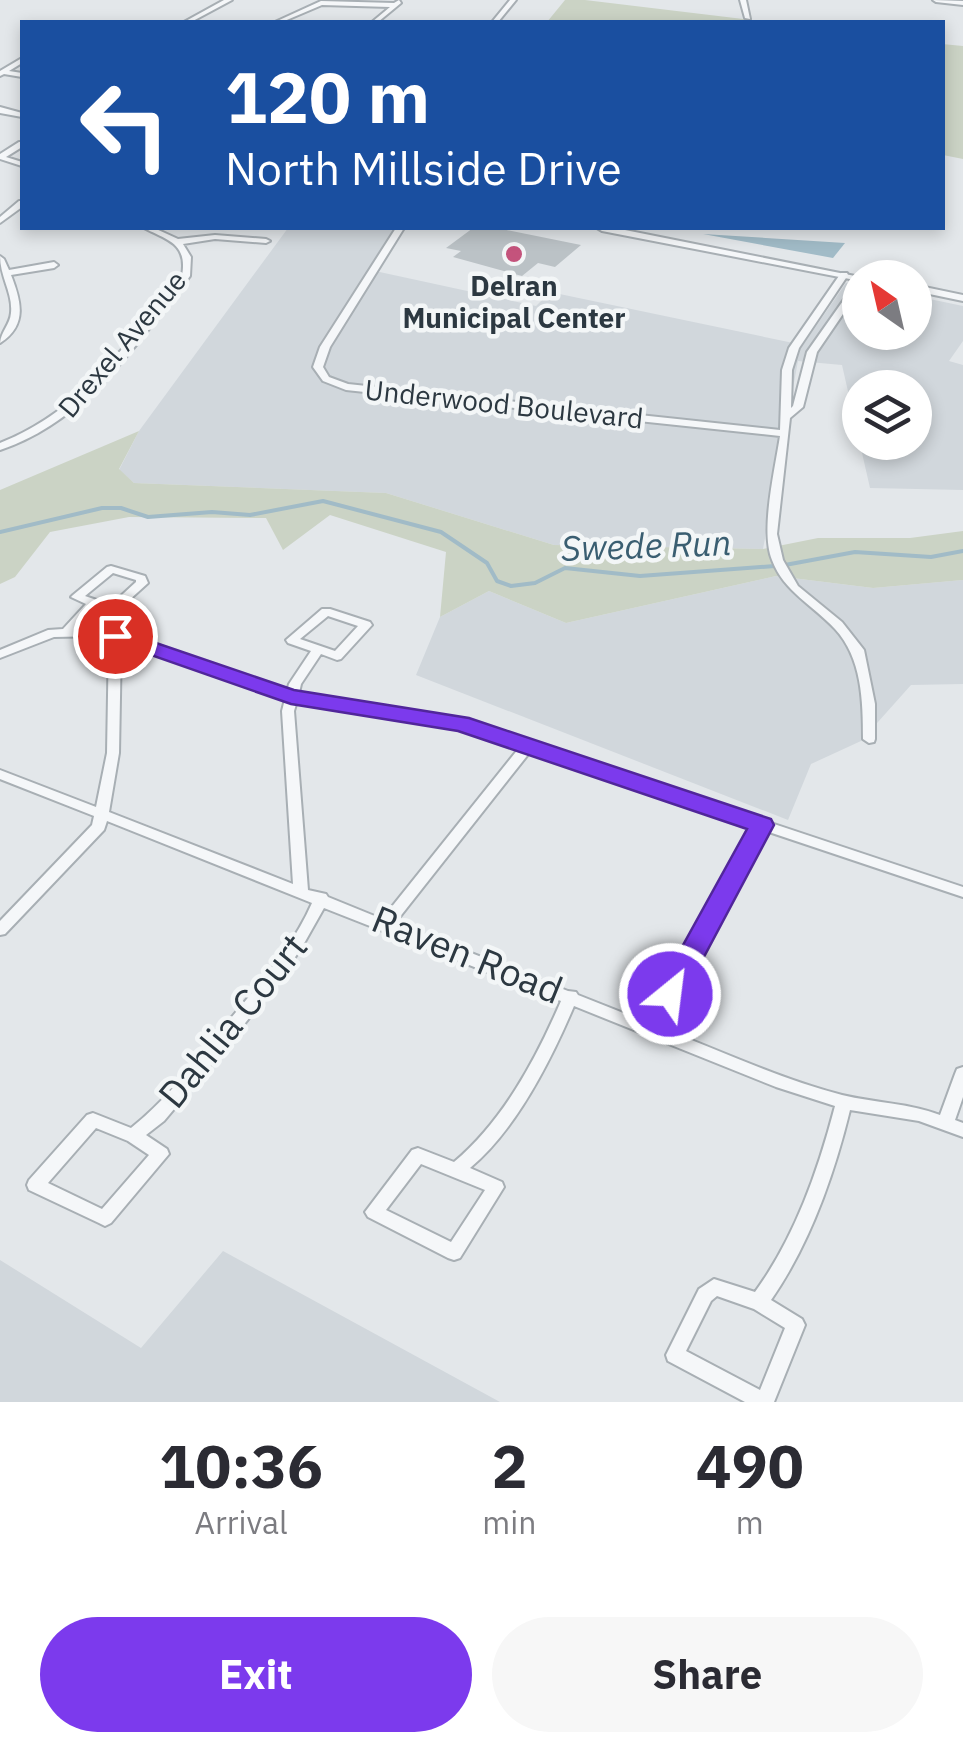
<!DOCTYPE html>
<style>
:root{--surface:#fff;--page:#f7f7f7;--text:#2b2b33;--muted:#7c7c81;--accent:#7c3aed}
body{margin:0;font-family:"IBM Plex Sans",sans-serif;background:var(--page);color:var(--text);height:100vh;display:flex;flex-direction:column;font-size:38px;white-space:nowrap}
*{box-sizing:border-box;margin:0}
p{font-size:32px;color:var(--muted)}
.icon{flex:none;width:55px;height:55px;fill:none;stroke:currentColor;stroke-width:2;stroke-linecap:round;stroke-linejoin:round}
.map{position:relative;height:1402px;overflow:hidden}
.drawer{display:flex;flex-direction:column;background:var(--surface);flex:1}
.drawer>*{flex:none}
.top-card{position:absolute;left:20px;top:20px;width:925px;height:210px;border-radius:0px;box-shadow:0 5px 15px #0003;background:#1a4fa0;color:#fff;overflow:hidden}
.needle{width:65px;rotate:326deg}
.controls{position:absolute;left:842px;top:260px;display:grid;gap:20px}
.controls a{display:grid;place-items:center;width:90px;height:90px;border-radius:50%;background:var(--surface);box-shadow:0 5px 15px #0003;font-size:50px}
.pin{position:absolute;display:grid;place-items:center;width:85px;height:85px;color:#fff;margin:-42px;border:5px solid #fff;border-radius:50%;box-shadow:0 2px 10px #0007}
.me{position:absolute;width:110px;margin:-55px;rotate:29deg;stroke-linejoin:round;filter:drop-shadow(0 0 8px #0008)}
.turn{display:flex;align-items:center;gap:35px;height:210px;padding:0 40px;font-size:45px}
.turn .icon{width:130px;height:130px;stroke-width:2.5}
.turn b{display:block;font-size:70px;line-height:85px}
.eta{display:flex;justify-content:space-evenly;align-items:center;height:170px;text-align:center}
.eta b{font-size:60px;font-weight:700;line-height:70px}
.action{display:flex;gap:20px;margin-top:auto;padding:20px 40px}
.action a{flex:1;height:115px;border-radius:60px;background:var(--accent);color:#fff;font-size:40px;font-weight:700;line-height:115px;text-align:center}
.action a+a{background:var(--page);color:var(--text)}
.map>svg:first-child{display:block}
.built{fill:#d1d7dc;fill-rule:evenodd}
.green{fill:#cbd3c5}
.water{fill:#a1bbc7}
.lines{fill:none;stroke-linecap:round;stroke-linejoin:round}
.stream{stroke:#a1bbc7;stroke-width:4}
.building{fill:#bbc2c6}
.minor-casing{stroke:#a8afb4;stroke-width:4}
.tertiary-casing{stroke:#a8afb4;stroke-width:4}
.minor{fill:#f5f7f9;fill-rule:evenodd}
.tertiary{fill:#f5f7f9;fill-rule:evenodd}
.route{fill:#7c3aed;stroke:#51269a;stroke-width:2.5}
.poi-dot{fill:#c4537c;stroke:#f3f6f7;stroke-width:4}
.labels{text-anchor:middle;stroke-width:9;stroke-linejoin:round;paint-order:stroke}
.far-poi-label{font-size:28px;font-weight:bold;fill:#2c3841;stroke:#f3f6f7}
.far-street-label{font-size:28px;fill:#2c3841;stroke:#f3f6f7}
.water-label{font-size:35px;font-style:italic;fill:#3a5e71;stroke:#f3f6f7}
.near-street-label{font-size:38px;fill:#2c3841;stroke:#f3f6f7}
</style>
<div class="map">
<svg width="963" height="1402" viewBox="0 0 963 1402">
<rect width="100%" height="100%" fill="#e3e7ea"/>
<path class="built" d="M 288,228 L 400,229 L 375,271 L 536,306 L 550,292 L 803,345 L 846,283 L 860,285 L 860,332 L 915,332 L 915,296 L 963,306 L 963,341 L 949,361 L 963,365 L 963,490 L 870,488 L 842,365 L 798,361 L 763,549 L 554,545 L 386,493 L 134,483 L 119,470 L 139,431 ZM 860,388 L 915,388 L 915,442 L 860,442 Z
M 776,576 L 873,588 L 963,580 L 963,684 L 911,685 L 861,741 L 811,764 L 788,820 L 416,675 L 440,617 L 489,591 L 566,623 Z
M 223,1251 L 500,1402 L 0,1402 L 0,1260 L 141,1348 Z"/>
<path class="green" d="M 565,0 L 585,0 L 769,22 L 547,22 Z
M 942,44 L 963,46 L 963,159 L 943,155 Z
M 139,431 L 119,469 L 134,483 L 386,493 L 554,545 L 763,549 L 818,538 L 910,538 L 963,531 L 963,580 L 873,588 L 776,576 L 566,623 L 489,591 L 440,617 L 446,552 L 330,515 L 283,550 L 266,518 L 129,517 L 50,532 L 15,577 L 0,584 L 0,490 Z"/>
<path class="water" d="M 703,234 L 845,243 L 833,258 Z"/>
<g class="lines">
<path class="stream" d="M 0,532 L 102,508 L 121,508 L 148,517 L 212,512 L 250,515 L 323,501 L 441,532 L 487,563 L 497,581 L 511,586 L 535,583 L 565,568 L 640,576 L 775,566
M 785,565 L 855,552 L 931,557 L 963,551"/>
</g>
<path class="building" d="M 473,228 L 497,228 L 581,245 L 555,267 L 538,263 L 522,276 L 453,257 L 461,251 L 446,248 Z"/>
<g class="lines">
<defs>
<path id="minor" d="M 224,0 L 232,0 L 191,22 L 184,22 Z
M 399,0 L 401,3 L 378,22 L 372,22 L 390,7 L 322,5 L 282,22 L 275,22 L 321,1 L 394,3 Z
M 510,0 L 516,0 L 498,22 L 492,22 Z
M 740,0 L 746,0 L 750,19 L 745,18 Z
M 933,0 L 963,1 L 963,5 L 936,2 Z
M 22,58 L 22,63 L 9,71 L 22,73 L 22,77 L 4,74 L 0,76 L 0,71 Z
M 19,142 L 22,142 L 22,147 L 6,157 L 22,162 L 22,166 L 0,159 L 0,154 Z
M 19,201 L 22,201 L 22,207 L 0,223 L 0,217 Z
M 144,228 L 154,228 L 178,239 L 215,235 L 266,239 L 270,241 L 266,243 L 215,239 L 183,244 L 191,257 L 190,276 C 137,344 85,422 0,450 L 0,443 C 84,410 126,342 182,276 C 188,243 167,240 144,228 Z
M 396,228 L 404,228 L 330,347 L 323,367 L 329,377 L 348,384 L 780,430 L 782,370 L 789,348 L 841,273 L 847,273 L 848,275 L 799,348 L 792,370 L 791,408 L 793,406 L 807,352 L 857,281 L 860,280 L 860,289 L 817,352 L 803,407 L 790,418 L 777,534 L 783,560 L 798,586 L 842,622 L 864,650 L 875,704 L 875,739 L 874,742 L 869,743 L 863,739 C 863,701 862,658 835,629 C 813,605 784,592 772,560 C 760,531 775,469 780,436 L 346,390 L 323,381 L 313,367 L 320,347 Z
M 0,256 L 4,259 L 9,270 L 54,262 L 58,265 L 54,268 L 11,275 C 21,301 28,325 0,343 C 1,331 10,325 11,313 C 13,293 0,277 0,256 Z
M 111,566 L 145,576 L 148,583 L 117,611 L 113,612 L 96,607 L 76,629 L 109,629 L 287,691 L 289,684 L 311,651 L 288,643 L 286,640 L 322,609 L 330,609 L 370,622 L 372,625 L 341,659 L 337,660 L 321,654 L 301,684 L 299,693 L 465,721 L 963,887 L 963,897 L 766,831 L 684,984 L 654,1025 C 716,1049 778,1078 842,1095 C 875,1103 909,1103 940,1115 L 955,1074 L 957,1069 L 963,1067 L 963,1097 L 955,1120 L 963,1123 L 963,1137 L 919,1121 L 850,1110 C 834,1175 810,1244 771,1300 L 802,1319 L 805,1325 L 774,1402 L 745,1402 L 668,1361 L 666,1355 L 699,1289 L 714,1279 L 755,1292 C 795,1237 818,1171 835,1106 L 776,1087 L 574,1006 C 551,1060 516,1130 470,1168 L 502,1182 L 504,1187 L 460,1258 L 454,1260 L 448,1258 L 368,1217 L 365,1212 L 412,1150 L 418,1148 L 454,1162 C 503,1121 536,1059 561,1001 L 324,908 L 302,947 L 280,979 L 227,1046 L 164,1121 L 146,1135 L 167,1149 L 169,1154 L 111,1223 L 105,1226 L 99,1223 L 29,1190 L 27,1185 L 29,1180 L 87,1115 L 93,1113 L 131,1128 C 170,1097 200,1056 231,1018 C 260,983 294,945 312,903 L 107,821 L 104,830 L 5,934 L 0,935 L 0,921 L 92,825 L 94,816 L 0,779 L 0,770 L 96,807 L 107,753 L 109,637 L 104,636 L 54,637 L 0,658 L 0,650 L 48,630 L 63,629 L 86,604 L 71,597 L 73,595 L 107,567 ZM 113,573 L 136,580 L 136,582 L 111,605 L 85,596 ZM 328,616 L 358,626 L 335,651 L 300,639 ZM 121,642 L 285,699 L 282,711 L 293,884 L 109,812 L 119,753 ZM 297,701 L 459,728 L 519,748 L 382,919 L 328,897 L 326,894 L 308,890 L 294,711 ZM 530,752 L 754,827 L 674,976 L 641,1020 L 578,995 L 576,992 L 568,991 L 395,923 ZM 96,1128 L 128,1141 L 149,1155 L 102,1209 L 48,1183 ZM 421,1164 L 485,1190 L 451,1242 L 386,1210 ZM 717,1296 L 754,1309 L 785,1328 L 760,1390 L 686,1351 L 711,1301 Z"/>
<path id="tertiary" d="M 0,107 L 22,113 L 22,117 L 0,113 Z
M 597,228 L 615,228 L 865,278 L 860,278 L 860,281 L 602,231 Z
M 915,285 L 963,295 L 963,301 L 915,291 Z"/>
</defs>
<use href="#minor" class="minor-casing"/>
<use href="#tertiary" class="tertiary-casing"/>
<use href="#minor" class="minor"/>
<use href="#tertiary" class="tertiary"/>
</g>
<path class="route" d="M 115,629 L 294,690 L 469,718 L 771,819 L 774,825 L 680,1002 L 660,1002 L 656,994 L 747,829 L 458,731 L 291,704 L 108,640 L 104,636 Z"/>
<circle class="poi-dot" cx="514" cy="254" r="10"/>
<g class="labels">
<g class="far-poi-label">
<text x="514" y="296">Delran<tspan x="514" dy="32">Municipal Center</tspan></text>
</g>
<g class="far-street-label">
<text transform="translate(122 344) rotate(-50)" y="10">Drexel Avenue</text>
<text transform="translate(504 404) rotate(6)" y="10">Underwood Boulevard</text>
</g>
<g class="water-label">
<text transform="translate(646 546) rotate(-2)" y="12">Swede Run</text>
</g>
<g class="near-street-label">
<text transform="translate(467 955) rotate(22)" y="13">Raven Road</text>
<text transform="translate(233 1021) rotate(-51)" y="13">Dahlia Court</text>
</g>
</g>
</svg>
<div class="controls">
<a><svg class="needle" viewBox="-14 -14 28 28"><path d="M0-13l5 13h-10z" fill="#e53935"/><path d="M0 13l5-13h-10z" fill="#7c7c81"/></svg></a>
<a><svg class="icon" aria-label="layers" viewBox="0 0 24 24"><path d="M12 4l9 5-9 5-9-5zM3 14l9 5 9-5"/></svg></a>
</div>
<div class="pin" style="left:115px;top:636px;background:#d93025"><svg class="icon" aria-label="arrive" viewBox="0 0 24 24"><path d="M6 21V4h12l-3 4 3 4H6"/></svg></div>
<svg class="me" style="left:670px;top:994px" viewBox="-20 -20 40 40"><circle r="17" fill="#7c3aed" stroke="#fff" stroke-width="3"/><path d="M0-11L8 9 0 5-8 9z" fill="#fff"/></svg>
<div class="top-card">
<div class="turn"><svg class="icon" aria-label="left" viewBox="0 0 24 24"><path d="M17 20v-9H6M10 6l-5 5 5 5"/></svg><div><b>120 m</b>North Millside Drive</div></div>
</div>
</div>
<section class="drawer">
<div class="eta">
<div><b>10:36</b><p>Arrival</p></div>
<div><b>2</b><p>min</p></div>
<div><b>490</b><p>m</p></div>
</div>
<div class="action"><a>Exit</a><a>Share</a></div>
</section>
